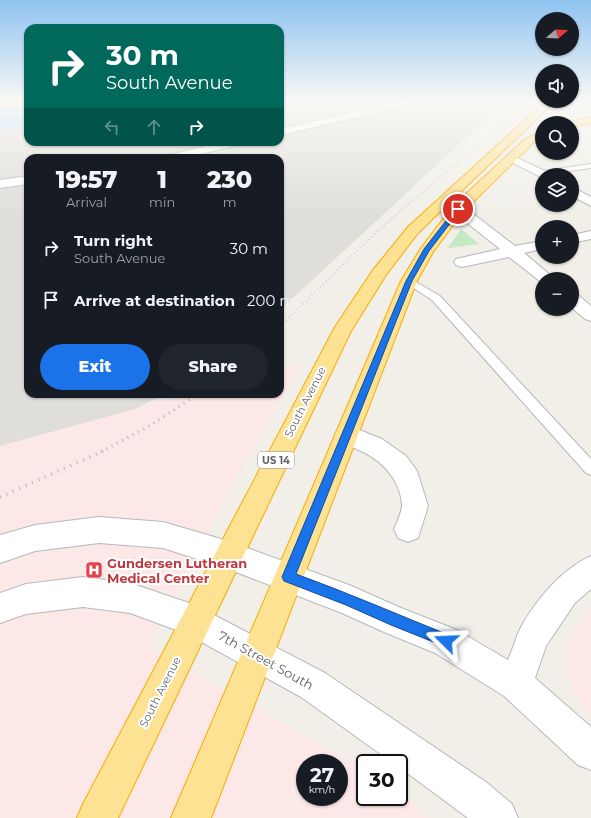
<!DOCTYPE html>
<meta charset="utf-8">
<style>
:root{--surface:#171b24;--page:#20242c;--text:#f1f3f6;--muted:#9ea1a6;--accent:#1a73e8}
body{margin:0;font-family:Montserrat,sans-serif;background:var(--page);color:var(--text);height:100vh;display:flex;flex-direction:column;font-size:15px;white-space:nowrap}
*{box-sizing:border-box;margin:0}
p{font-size:13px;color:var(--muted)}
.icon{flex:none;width:22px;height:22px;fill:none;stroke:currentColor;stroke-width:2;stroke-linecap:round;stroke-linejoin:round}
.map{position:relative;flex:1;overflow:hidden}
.details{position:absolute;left:24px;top:154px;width:260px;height:244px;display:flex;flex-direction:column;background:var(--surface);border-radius:12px;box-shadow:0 1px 3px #0004}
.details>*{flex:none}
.top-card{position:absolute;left:24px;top:24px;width:260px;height:122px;border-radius:12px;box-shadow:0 1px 3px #0004;background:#00695c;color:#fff;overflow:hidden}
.needle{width:26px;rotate:71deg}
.controls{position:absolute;left:535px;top:12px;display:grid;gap:8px}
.controls a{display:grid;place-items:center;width:44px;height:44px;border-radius:50%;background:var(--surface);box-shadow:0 1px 3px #0004;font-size:20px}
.speed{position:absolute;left:296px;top:754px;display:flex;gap:8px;font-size:20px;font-weight:700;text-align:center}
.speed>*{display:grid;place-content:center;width:52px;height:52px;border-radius:50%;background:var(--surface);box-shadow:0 1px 3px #0004;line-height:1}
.speed small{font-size:10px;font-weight:400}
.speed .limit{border:2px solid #111;border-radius:6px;background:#fff;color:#111}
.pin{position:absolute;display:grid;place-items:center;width:34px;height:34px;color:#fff;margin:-17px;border:2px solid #fff;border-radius:50%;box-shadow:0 1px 4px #0007}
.me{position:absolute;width:44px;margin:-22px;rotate:291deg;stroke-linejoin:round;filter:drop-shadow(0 0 3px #0008)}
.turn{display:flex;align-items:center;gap:14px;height:84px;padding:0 16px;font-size:18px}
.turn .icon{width:52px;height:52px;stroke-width:2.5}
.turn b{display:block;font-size:28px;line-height:34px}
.lanes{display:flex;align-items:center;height:38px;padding:0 16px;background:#0003;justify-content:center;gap:20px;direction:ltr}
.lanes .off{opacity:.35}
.eta{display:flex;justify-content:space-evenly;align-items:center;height:68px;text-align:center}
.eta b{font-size:24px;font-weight:800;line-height:28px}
.primary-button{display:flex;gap:8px;margin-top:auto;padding:8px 16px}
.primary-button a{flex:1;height:46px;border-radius:24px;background:var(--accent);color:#fff;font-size:16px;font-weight:800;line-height:46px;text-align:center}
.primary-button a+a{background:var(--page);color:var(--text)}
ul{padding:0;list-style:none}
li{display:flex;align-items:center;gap:12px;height:52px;padding:0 16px}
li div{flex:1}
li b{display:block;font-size:15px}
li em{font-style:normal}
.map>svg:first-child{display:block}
.industrial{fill:#e0deda}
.medical{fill:#fce8e6;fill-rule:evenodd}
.green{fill:#c5e8c5}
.water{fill:#aadaff}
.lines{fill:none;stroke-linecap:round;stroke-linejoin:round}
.lane-casing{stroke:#b5b8bc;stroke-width:2}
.street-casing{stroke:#b5b8bc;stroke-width:2}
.highway-casing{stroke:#f9ab00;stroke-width:2}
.lane{fill:#fff;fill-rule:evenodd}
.street{fill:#fff;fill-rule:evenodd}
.highway{fill:#fde293;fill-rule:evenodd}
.rail-far3{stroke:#b6b7b8;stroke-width:1.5;stroke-dasharray:0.5 2;stroke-linecap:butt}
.rail-far2{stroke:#b6b7b8;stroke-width:2;stroke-dasharray:0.5 3.5;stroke-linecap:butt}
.rail-far1{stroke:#b6b7b8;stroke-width:3;stroke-dasharray:1 5;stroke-linecap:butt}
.rail{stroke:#b6b7b8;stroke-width:3.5;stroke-dasharray:1 6;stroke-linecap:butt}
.route{fill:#1a73e8;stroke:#114b97}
.labels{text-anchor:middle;stroke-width:4;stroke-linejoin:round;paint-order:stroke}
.shield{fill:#fff;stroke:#8f9295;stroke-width:1}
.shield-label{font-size:10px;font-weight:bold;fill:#5f6368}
.street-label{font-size:11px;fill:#5f6368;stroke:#fff}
.near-health-label{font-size:13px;font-weight:bold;fill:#be3a42;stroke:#fff;text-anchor:start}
.near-street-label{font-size:13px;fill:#5f6368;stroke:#fff}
</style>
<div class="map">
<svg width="591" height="818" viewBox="0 0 591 818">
<rect width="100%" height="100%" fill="#f1efe8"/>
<path class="industrial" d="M 280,101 L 506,101 L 280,310 L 280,158 L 28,158 L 28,394 L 164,394 L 108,423 L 0,467 L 0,130 L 28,125 L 28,142 L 280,142 Z"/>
<path class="medical" d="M 302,363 L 227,494 L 149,646 L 331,751 L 365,768 L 365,797 L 399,797 L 399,791 L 430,818 L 0,818 L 0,446 L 190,394 L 280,394 L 280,369 ZM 305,763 L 339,763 L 339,797 L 305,797 Z
M 591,607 L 591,718 L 575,694 L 569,679 L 565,662 L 567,642 Z"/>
<path class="green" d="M 461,229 L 479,244 L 448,248 Z"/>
<path class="water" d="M 28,103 L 28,125 L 0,130 L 0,108 Z"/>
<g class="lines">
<defs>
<path id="lane" d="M 591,164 L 591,168 L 542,175 L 539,173 L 542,171 Z
M 409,278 L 440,296 L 591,459 L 591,475 L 586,473 L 432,300 L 406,283 L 404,281 L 406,279 Z"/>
<path id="street" d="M 403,101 L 411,101 L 411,103 L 407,106 L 280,135 L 280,129 Z
M 565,101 L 576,101 L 591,107 L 591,113 Z
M 225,142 L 244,142 L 243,144 L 183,158 L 162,158 L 164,156 Z
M 511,155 L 549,173 L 551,175 L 542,175 L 541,177 L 507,160 L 505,158 Z
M 28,176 L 28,184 L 0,188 L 0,180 Z
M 572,187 L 591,197 L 591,206 L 572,196 Z
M 458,205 L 463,206 L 515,246 L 542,241 L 542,249 L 524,253 L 555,279 L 542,279 L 541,282 L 509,257 L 462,267 L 456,265 L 454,262 L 456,259 L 500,249 L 453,212 L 451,209 L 453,206 Z
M 591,231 L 591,239 L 572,243 L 572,235 Z
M 572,294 L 578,295 L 591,306 L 591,321 L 585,319 L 572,308 Z
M 347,425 L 382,439 L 406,456 L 417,471 L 428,506 L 418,538 L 408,542 L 398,538 L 394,529 C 397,522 402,512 402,505 C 401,482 384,462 363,452 C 353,447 341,444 335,434 L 339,427 Z
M 99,517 L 163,522 L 228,541 L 349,585 L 401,608 L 457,630 L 508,660 C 513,649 516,636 522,625 C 538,598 562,569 591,556 L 591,589 L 575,603 L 546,646 L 535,678 L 591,727 L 591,770 L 578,765 L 504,696 L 435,653 L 384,632 L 342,613 L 228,569 L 163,548 L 99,543 L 35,551 L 0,563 L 0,535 L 35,525 Z
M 83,577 L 130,583 L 195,605 L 325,673 L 486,782 L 512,804 L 518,818 L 468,818 L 399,767 L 399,763 L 393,763 L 301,697 L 187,634 L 130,613 L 83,607 L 26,614 L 0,623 L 0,593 L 26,584 Z"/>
<path id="highway" d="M 546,101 L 555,101 L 418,233 L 386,275 L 351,331 L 118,818 L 77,818 L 83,804 L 335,327 L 373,270 L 408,227 Z
M 591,117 L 591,123 L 572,127 L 572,123 L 568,123 Z
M 542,131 L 542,138 L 532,144 L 463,212 L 433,252 L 417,281 L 211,818 L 171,818 L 401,281 L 421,248 L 453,206 L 524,140 Z"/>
</defs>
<use href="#lane" class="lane-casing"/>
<use href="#street" class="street-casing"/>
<use href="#highway" class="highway-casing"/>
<use href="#lane" class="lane"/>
<use href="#street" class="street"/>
<use href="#highway" class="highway"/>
<path class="rail-far3" d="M 377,232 L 401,210 L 531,101"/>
<path class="rail-far2" d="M 280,326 L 378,231"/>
<path class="rail-far1" d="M 101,452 L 151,425 L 198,394"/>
<path class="rail" d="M 0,497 L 103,451"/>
</g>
<linearGradient id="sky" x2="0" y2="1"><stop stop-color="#8fc3f1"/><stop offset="0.47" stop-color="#f9f8f5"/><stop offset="1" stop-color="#f9f8f5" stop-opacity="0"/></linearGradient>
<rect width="591" height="215" fill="url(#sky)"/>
<path class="route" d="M 456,208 L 461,209 L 429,251 L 412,281 L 296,574 C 348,593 399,615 451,636 L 453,641 L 451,645 L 446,647 L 391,625 L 346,605 L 284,581 L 282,577 L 406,281 L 424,249 Z"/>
<defs>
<symbol id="hospital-square" viewBox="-11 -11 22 22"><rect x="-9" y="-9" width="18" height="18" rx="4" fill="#e0444e" stroke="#fff"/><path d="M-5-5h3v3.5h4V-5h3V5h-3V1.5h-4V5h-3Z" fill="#fff"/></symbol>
</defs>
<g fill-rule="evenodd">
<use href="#hospital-square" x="84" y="560" width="20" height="20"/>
</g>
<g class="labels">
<rect class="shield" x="258" y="452" width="36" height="16" rx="3"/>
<g class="shield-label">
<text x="276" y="464">US 14</text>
</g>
<g class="street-label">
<text transform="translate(305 402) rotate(-63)" y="4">South Avenue</text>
<text transform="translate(160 692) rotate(-63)" y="4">South Avenue</text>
</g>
<g class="near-health-label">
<text x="107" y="568">Gundersen Lutheran<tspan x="107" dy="15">Medical Center</tspan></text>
</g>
<g class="near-street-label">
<text transform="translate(266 660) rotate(29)" y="5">7th Street South</text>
</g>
</g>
</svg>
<div class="controls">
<a><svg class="needle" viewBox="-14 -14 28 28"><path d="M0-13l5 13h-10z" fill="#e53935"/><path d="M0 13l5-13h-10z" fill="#9ea1a6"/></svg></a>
<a><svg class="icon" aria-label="sound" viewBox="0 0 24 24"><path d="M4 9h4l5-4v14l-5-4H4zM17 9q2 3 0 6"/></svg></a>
<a><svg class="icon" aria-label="search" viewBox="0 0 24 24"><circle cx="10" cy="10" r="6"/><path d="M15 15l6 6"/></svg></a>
<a><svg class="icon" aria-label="layers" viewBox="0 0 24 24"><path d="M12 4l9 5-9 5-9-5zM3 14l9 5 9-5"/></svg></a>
<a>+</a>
<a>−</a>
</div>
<div class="speed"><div>27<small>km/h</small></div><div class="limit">30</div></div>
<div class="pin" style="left:458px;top:209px;background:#d93025"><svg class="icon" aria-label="arrive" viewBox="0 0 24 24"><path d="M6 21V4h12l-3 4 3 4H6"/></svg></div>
<svg class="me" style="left:446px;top:641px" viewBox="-20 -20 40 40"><path d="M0-17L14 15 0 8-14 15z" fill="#1a73e8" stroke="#fff" stroke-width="4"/></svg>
<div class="top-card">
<div class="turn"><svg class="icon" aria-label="right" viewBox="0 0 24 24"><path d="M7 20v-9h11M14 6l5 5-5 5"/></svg><div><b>30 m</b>South Avenue</div></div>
<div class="lanes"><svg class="icon off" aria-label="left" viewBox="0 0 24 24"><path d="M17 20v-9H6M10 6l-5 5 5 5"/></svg><svg class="icon off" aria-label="ahead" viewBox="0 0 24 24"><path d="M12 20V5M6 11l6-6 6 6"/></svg><svg class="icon" aria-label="right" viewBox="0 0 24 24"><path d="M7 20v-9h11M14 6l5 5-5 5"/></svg></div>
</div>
<section class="details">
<div class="eta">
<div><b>19:57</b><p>Arrival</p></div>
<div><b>1</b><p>min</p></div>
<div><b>230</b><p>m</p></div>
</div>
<ul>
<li><svg class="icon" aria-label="right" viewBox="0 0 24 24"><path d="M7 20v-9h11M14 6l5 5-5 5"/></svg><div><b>Turn right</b><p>South Avenue</p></div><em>30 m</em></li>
<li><svg class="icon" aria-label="arrive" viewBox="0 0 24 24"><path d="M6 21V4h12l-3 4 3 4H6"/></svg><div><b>Arrive at destination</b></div><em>200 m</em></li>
</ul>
<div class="primary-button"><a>Exit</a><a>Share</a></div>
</section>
</div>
